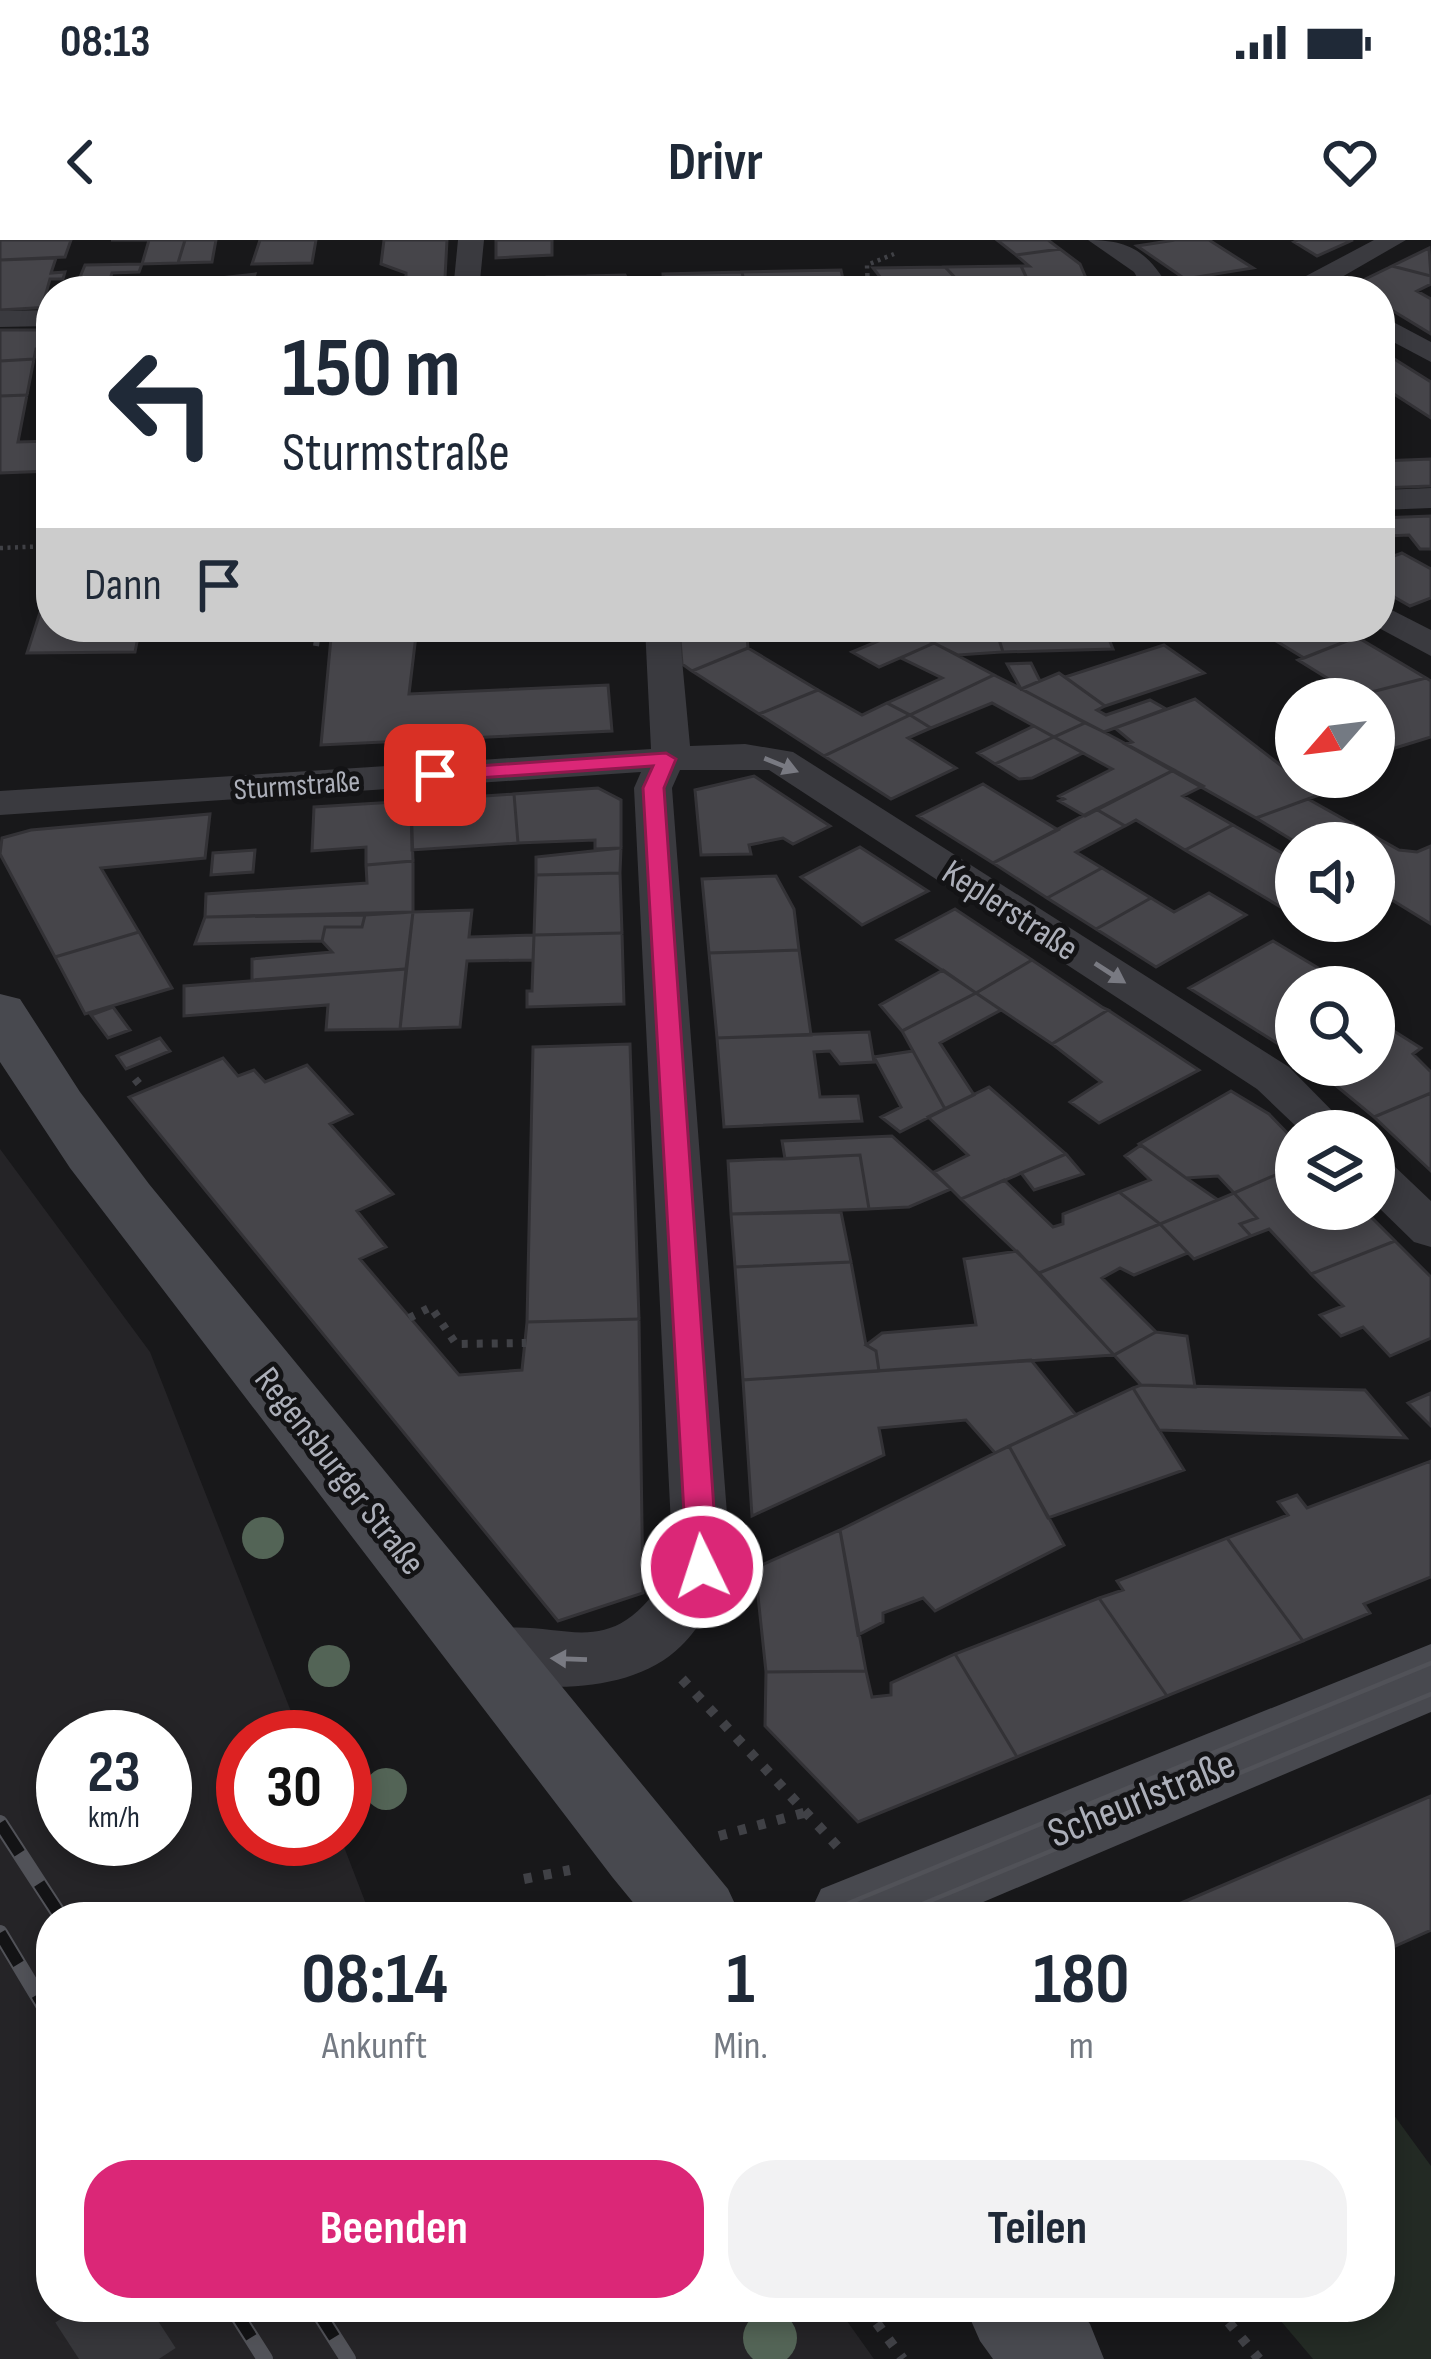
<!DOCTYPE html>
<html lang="de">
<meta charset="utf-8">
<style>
:root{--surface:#fff;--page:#f2f2f3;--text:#1f2937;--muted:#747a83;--accent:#db2777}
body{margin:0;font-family:"Sofia Sans Condensed",sans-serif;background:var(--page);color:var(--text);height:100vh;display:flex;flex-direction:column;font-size:45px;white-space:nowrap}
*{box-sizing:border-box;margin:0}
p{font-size:39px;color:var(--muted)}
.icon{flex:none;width:66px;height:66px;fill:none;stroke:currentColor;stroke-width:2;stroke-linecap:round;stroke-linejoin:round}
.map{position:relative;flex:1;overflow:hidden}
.panel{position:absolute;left:36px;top:1662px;width:1359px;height:420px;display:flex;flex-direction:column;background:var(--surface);border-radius:48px;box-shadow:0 6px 18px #0003}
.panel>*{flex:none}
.banner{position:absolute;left:36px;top:36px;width:1359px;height:366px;border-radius:48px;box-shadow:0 6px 18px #0003;background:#fff;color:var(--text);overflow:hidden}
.needle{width:78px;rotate:242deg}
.buttons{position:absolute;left:1275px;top:438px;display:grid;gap:24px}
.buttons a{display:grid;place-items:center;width:120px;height:120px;border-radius:50%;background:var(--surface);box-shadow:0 6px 18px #0003;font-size:60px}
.speed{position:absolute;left:36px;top:1470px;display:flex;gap:24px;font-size:60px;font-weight:700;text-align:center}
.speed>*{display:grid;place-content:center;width:156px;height:156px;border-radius:50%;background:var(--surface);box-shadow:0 6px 18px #0003;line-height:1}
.speed small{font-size:30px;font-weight:400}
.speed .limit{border:18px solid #d22;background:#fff;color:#111}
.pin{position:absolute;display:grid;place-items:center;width:102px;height:102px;color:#fff;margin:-51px;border-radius:24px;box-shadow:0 6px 18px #0006}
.me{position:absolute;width:132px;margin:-66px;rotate:356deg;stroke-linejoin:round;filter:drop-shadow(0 0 9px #0008)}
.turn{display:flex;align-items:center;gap:42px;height:252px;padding:0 48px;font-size:54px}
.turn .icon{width:156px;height:156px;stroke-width:2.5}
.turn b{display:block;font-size:84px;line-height:102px}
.then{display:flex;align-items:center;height:114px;padding:0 48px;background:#0003;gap:24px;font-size:45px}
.eta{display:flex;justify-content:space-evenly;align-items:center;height:204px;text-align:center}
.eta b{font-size:72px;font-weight:700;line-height:84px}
.primary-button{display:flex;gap:24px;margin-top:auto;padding:24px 48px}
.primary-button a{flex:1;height:138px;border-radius:48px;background:var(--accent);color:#fff;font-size:48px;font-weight:700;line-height:138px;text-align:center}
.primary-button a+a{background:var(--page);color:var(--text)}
.status{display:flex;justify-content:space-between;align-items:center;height:84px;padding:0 60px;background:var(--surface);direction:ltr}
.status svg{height:33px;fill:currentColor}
header{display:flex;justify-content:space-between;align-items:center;height:156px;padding:0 48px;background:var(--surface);font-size:54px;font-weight:700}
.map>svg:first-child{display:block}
.built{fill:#252427;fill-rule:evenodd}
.green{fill:#232a24}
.building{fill:#46454a;stroke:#333236;stroke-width:3}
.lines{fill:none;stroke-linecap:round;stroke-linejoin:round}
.secondary-tunnel{stroke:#36363a;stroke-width:87;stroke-dasharray:87 44;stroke-linecap:butt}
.path-far3{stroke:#404146;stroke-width:4.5;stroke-dasharray:3 4.5;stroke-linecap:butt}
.path-far2{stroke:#404146;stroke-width:6;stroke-dasharray:4.5 8;stroke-linecap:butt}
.path-far1{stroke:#404146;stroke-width:8;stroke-dasharray:6 9;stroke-linecap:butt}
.path{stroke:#404146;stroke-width:10;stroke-dasharray:8 12;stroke-linecap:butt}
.street{fill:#3a3a3f;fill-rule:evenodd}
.secondary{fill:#48494f;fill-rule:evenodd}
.tram{stroke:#515258;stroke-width:4.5}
.rail-casing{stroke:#515258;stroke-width:16}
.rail{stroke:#131315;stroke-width:12;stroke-dasharray:36;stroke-linecap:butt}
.tree{fill:#536456}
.oneway{fill:#797a82}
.route{fill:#db2777;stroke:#8e194d;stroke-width:3}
.labels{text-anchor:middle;stroke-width:10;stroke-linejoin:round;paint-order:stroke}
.far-street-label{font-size:30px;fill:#acafb9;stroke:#131315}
.street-label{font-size:36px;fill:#acafb9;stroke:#131315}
.near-street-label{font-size:42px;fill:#acafb9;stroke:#131315}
</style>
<div class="status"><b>08:13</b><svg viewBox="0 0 49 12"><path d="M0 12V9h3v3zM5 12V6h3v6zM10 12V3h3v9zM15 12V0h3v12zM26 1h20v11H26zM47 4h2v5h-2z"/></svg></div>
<header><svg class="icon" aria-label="back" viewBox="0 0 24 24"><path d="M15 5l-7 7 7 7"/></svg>Drivr<svg class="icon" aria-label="heart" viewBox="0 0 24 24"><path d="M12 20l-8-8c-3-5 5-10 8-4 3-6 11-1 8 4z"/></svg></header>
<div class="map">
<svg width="1431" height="2119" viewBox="0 0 1431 2119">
<rect width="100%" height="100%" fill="#18181a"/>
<path class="built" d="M 0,909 L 150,1112 L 301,1497 L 243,1497 L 243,1599 L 341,1599 L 371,1677 L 51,1677 L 51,2067 L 837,2067 L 874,2119 L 0,2119 ZM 63,1497 L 165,1497 L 165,1599 L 63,1599 Z"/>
<path class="green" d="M 1380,1856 L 1431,1926 L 1431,2119 L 1313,2119 L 1269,2067 L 1380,2067 Z"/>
<path class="building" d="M 0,0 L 71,0 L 65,17 L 0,20 Z
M 111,0 L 185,0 L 178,23 L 142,24 L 149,0 Z
M 185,0 L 216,0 L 212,22 L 178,23 Z
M 260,0 L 316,0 L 312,23 L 252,24 Z
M 384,0 L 447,0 L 445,38 L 406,39 L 406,33 L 381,24 Z
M 496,0 L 552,0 L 552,15 L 496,18 Z
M 997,0 L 1048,0 L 1060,9 L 1016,15 Z
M 1175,0 L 1209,0 L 1253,28 L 1185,39 L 1137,6 Z
M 1298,0 L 1353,0 L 1317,16 L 1294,2 Z
M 1429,8 L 1431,36 L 1392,26 Z
M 1060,9 L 1080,24 L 1089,45 L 1030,45 L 1021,26 L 1029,26 L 1016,15 Z
M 56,18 L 51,33 L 65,32 L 63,39 L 50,39 L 45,57 L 51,56 L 51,67 L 0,70 L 0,20 Z
M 142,24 L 139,32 L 112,33 L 109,42 L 78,42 L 85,25 Z
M 1021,26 L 1030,45 L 963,46 L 945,27 Z
M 1392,26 L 1431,36 L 1431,44 L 1417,51 L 1431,59 L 1431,94 L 1380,63 L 1380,51 L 1351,46 Z
M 945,27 L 963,46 L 888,47 L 873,28 Z
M 841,30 L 845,48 L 746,50 L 742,32 Z
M 742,32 L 746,50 L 664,51 L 663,34 Z
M 255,34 L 253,40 L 277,39 L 274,51 L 190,51 L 193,41 Z
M 625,35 L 633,51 L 589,51 L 588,36 Z
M 588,36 L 589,51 L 547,51 L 547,37 Z
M 547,37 L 547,51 L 497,51 L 497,38 Z
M 347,38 L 345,51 L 274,51 L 277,39 Z
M 445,38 L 445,51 L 372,51 L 374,40 Z
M 165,44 L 163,51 L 85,51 L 87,46 Z
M 0,90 L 44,90 L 42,109 L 36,109 L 34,119 L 0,121 Z
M 1380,110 L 1431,142 L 1431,178 L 1380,145 Z
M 34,119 L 27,155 L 0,156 L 0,121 Z
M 27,155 L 18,202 L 51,201 L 51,231 L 0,233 L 0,156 Z
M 1431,219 L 1431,246 L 1380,248 L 1380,221 Z
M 1431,276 L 1431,309 L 1420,309 L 1409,295 L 1388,296 L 1380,284 L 1380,278 Z
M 1402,313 L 1431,329 L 1431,358 L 1410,366 L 1380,349 L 1380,321 Z
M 43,363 L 51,363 L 51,387 L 140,387 L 135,412 L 27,413 Z
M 332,387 L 417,387 L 409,454 L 608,445 L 612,491 L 321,505 Z
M 679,387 L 746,387 L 748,408 L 692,431 L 682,424 Z
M 860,387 L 904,387 L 934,403 L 879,427 L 852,412 L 883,399 Z
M 925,387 L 995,387 L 1003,412 L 958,415 L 934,403 Z
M 995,387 L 1104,387 L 1113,409 L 1003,412 Z
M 1253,387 L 1339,387 L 1357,397 L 1304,418 Z
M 1357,397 L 1426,438 L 1356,456 L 1298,420 Z
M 934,403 L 994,435 L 910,475 L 887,463 L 942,438 L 901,418 Z
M 1164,405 L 1204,433 L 1105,466 L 1065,437 Z
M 748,408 L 818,450 L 759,474 L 692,431 Z
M 1031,423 L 1040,441 L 1021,449 L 1007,424 Z
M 1059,433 L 1105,466 L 1097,470 L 1106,475 L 1150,460 L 1166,469 L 1104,492 L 1021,449 Z
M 994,435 L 1016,446 L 1085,483 L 1054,497 L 992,463 L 931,488 L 910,475 Z
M 1426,438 L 1431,441 L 1431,497 L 1382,512 L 1374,506 L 1374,459 L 1356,456 Z
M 818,450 L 862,475 L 887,463 L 910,475 L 824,516 L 759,474 Z
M 1195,459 L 1319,555 L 1256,578 L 1125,504 L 1132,502 L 1115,488 Z
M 910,475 L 931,488 L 908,498 L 956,528 L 891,559 L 824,516 Z
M 1085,483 L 1104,492 L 1174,530 L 1085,576 L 1059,561 L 1064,559 L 1059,556 L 1112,529 L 1054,497 Z
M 1034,486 L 1054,497 L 995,524 L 978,513 Z
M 1054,497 L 1083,513 L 1032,538 L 1019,539 L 995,524 Z
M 1174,530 L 1203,546 L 1183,556 L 1233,585 L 1185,610 L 1136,580 L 1125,586 L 1096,569 Z
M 754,536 L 830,586 L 793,604 L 783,598 L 749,605 L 751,614 L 701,615 L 695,550 Z
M 983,544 L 1058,590 L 993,623 L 918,576 Z
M 598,548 L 621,560 L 621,608 L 595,609 L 595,600 L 518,603 L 514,554 Z
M 514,554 L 518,603 L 412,610 L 411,561 Z
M 1308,559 L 1399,610 L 1417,612 L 1431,606 L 1431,684 L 1374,649 L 1374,603 L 1297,603 L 1256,578 Z
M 411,561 L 413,621 L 366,625 L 366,607 L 312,611 L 314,567 Z
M 1096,569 L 1125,586 L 1076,612 L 1102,628 L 1047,658 L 993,623 Z
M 210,574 L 205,618 L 101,628 L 139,692 L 55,717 L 0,614 L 2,598 L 31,590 Z
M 1233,585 L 1296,621 L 1296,667 L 1289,672 L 1185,610 Z
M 860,607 L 928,651 L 862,685 L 801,637 Z
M 621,608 L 620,633 L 536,635 L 536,617 Z
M 255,610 L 253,632 L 211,635 L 213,613 Z
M 413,621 L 413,672 L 205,677 L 206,654 L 367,643 L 366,625 Z
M 1102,628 L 1151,658 L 1096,689 L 1047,658 Z
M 620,633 L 622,693 L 534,695 L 536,635 Z
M 776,636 L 794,669 L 799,710 L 709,713 L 702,639 Z
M 1209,653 L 1246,675 L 1156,727 L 1096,689 L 1151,658 L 1174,672 Z
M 955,669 L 1032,720 L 976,753 L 897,700 Z
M 472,670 L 469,697 L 534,695 L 533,720 L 467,721 L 460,787 L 400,789 L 413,672 Z
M 413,672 L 406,729 L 252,740 L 252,719 L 332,712 L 322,701 L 325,687 L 362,687 L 365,675 Z
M 365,675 L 362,687 L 325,687 L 322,701 L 195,704 L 205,677 Z
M 139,692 L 172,748 L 85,774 L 55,717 Z
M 622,693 L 624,764 L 527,767 L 527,751 L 532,751 L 534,695 Z
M 1273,701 L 1335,738 L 1319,747 L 1296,747 L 1296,798 L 1283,807 L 1189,748 Z
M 799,710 L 811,795 L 717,798 L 709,713 Z
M 1032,720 L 1102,767 L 1108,770 L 1052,804 L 976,753 Z
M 406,729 L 400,789 L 326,790 L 328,765 L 184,776 L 184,746 Z
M 943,730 L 976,753 L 902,791 L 880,765 Z
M 976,753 L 1001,770 L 940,803 L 974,855 L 945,869 L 902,791 Z
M 113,767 L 130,790 L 108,798 L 91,775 Z
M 1108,770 L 1199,830 L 1099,883 L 1070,862 L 1101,842 L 1052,804 Z
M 1386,786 L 1421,808 L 1413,814 L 1431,832 L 1431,853 L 1374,877 L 1311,825 L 1374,825 L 1374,790 Z
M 869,792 L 874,822 L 840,824 L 830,811 L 814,812 L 820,857 L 858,856 L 862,881 L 724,887 L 717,798 Z
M 160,798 L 170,811 L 126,829 L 117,816 Z
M 630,804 L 639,1079 L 527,1082 L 533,807 Z
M 913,811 L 945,869 L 900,892 L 881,877 L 901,867 L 874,817 Z
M 223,818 L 238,836 L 254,830 L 265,842 L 307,825 L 352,874 L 330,884 L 393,954 L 357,971 L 386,1007 L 360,1019 L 459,1135 L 522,1130 L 527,1082 L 639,1079 L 643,1353 L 558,1381 L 129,857 Z
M 989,847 L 1066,914 L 961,959 L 934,932 L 968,915 L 928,877 Z
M 1231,851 L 1269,874 L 1296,902 L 1296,926 L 1234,953 L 1218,936 L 1186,938 L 1139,904 Z
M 1431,853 L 1431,931 L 1374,877 Z
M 892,896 L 951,949 L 909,967 L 869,969 L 860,915 L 785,919 L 782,901 Z
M 1141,905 L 1186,938 L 1218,960 L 1160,984 L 1119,952 L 1150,940 L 1125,916 Z
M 1066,914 L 1083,934 L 1034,950 L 1021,933 Z
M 860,915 L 869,969 L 731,974 L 728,921 Z
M 1296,926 L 1296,969 L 1363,969 L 1395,1001 L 1311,1034 L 1269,989 L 1251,996 L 1240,984 L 1257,978 L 1234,953 Z
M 1004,940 L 1053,987 L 1063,984 L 1063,974 L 1119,952 L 1160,984 L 1039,1033 L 961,959 Z
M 1234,953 L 1257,978 L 1240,984 L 1251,996 L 1194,1019 L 1160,984 Z
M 841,972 L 851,1022 L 735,1027 L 731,974 Z
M 1160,984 L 1188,1013 L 1134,1035 L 1120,1028 L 1102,1038 L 1156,1092 L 1114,1115 L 1039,1033 Z
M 1395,1001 L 1431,1037 L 1431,1098 L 1390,1116 L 1363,1087 L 1341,1096 L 1320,1075 L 1343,1066 L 1311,1034 Z
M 1017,1011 L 1114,1115 L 879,1131 L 876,1111 L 866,1105 L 882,1093 L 976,1085 L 964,1019 Z
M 851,1022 L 866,1105 L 876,1111 L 879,1131 L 743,1140 L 735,1027 Z
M 1156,1092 L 1187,1096 L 1195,1147 L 1141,1145 L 1114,1115 Z
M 1031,1120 L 1076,1175 L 995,1213 L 966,1180 L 879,1188 L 884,1215 L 752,1276 L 743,1140 Z
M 1141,1145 L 1365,1150 L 1406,1198 L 1159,1190 L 1133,1148 Z
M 1133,1148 L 1184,1230 L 1048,1278 L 1009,1206 Z
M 1431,1153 L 1431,1186 L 1408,1163 Z
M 1009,1206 L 1064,1305 L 935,1371 L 923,1358 L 883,1373 L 883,1382 L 858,1395 L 840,1290 Z
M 1431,1221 L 1431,1337 L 1364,1364 L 1370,1373 L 1303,1401 L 1227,1298 L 1288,1275 L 1278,1262 L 1297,1255 L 1307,1268 Z
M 840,1290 L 866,1431 L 766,1432 L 755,1328 Z
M 1227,1298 L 1303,1401 L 1167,1456 L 1099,1358 L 1123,1350 L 1117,1341 Z
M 1099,1358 L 1167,1456 L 1017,1517 L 955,1414 Z
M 955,1414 L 1017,1517 L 858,1582 L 765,1486 L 766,1432 L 866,1431 L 872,1457 L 891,1455 L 891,1443 Z
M 1431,1556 L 1431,1690 L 1380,1713 L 1380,1677 L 1153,1675 Z"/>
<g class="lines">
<path class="secondary-tunnel" d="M 79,2119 L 159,2067"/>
<path class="path-far3" d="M 868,51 L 867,25 L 894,14
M 0,308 L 51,306"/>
<path class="path-far2" d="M 316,406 L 319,387"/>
<path class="path-far1" d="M 135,839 L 144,850
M 409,1078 L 431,1067 L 456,1104 L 526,1103"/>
<path class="path" d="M 682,1439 L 839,1608
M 719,1596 L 807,1572
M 524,1639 L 570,1630
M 865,2067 L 903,2119
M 1216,2067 L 1259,2119"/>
<path class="street" d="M 458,0 L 484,0 L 479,51 L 453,51 Z
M 1088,0 C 1133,0 1149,14 1171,51 L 1145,51 L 1134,32 Z
M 1374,0 L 1406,0 L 1321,49 L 1224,51 L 1237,43 L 1306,36 Z
M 51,70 L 51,86 L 0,87 L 0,71 Z
M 1380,75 L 1431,102 L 1431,122 L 1380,95 Z
M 1431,248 L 1431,268 L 1380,270 L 1380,250 Z
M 1380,364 L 1431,390 L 1431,416 L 1377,387 Z
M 645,387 L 679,387 L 690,506 L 745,504 L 793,512 L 1289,827 L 1352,891 L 1301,891 L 1257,849 L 769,530 L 680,530 L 672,548 L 731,1327 C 717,1354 703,1385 681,1406 C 631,1456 529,1454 467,1432 L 458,1414 L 467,1396 C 557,1364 605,1442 673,1325 L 634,548 L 641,532 L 0,575 L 0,551 L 651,509 Z
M 1374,918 L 1391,923 L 1431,961 L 1431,1007 L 1414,1002 L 1374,963 Z"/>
<path class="secondary" d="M 0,754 L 20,759 L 80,852 L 149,944 L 728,1649 L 741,1677 L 645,1677 L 613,1638 L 70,928 L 0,822 Z
M 1431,1404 L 1431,1472 L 948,1677 L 808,1677 L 821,1649 Z
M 965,2067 L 1076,2067 L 1090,2084 L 1104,2119 L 993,2119 L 980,2101 Z"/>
<path class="tram" d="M 815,1677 L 1431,1423
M 891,1677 L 1431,1454"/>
<defs>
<path id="rail" d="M 0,1583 L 61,1677
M 0,1693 L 51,1778
M 232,2067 L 265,2119
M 315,2067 L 348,2119"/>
</defs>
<use href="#rail" class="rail-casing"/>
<use href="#rail" class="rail"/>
</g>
<g class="tree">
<circle cx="263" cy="1298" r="21"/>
<circle cx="329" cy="1426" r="21"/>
<circle cx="386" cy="1549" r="21"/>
<circle cx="770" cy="2098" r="27"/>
</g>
<defs><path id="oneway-solid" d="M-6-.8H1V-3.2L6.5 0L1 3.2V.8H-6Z" transform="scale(3)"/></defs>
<g class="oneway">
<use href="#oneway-solid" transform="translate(781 525) rotate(22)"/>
<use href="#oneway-solid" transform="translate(1110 733) rotate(33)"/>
<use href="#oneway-solid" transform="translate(569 1419) rotate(-178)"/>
</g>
<path class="route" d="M 666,513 L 676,519 L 664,548 L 718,1327 L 713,1336 L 702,1340 L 691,1336 L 687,1327 L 643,548 L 653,526 L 435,541 L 425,535 L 435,529 Z"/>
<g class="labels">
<g class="far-street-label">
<text transform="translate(297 545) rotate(-4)" y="10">Sturmstraße</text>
</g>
<g class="street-label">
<text transform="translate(1011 669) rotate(33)" y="13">Keplerstraße</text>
<text transform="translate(341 1230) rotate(52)" y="13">Regensburger Straße</text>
</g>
<g class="near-street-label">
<text transform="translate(1141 1557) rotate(-22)" y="15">Scheurlstraße</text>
</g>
</g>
</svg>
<div class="buttons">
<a><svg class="needle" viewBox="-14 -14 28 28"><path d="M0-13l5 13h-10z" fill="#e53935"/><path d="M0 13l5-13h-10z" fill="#747a83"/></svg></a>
<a><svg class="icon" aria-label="sound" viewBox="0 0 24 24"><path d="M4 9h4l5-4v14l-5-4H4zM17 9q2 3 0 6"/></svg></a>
<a><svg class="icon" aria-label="search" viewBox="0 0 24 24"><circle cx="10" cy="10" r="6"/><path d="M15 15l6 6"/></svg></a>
<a><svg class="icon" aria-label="layers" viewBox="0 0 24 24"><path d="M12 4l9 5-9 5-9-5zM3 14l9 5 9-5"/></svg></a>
</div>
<div class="speed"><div>23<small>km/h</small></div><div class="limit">30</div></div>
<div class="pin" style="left:435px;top:535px;background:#d93025"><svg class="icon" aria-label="arrive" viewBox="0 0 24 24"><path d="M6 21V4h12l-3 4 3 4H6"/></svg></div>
<svg class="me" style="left:702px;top:1327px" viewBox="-20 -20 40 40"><circle r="17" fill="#db2777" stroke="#fff" stroke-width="3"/><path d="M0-11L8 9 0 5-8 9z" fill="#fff"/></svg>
<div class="banner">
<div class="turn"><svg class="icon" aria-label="left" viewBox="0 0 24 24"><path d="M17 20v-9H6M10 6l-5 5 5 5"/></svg><div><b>150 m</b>Sturmstraße</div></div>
<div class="then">Dann<svg class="icon" aria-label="arrive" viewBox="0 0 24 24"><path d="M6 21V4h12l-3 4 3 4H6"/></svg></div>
</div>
<section class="panel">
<div class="eta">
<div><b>08:14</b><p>Ankunft</p></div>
<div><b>1</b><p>Min.</p></div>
<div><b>180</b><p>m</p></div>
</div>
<div class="primary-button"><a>Beenden</a><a>Teilen</a></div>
</section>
</div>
